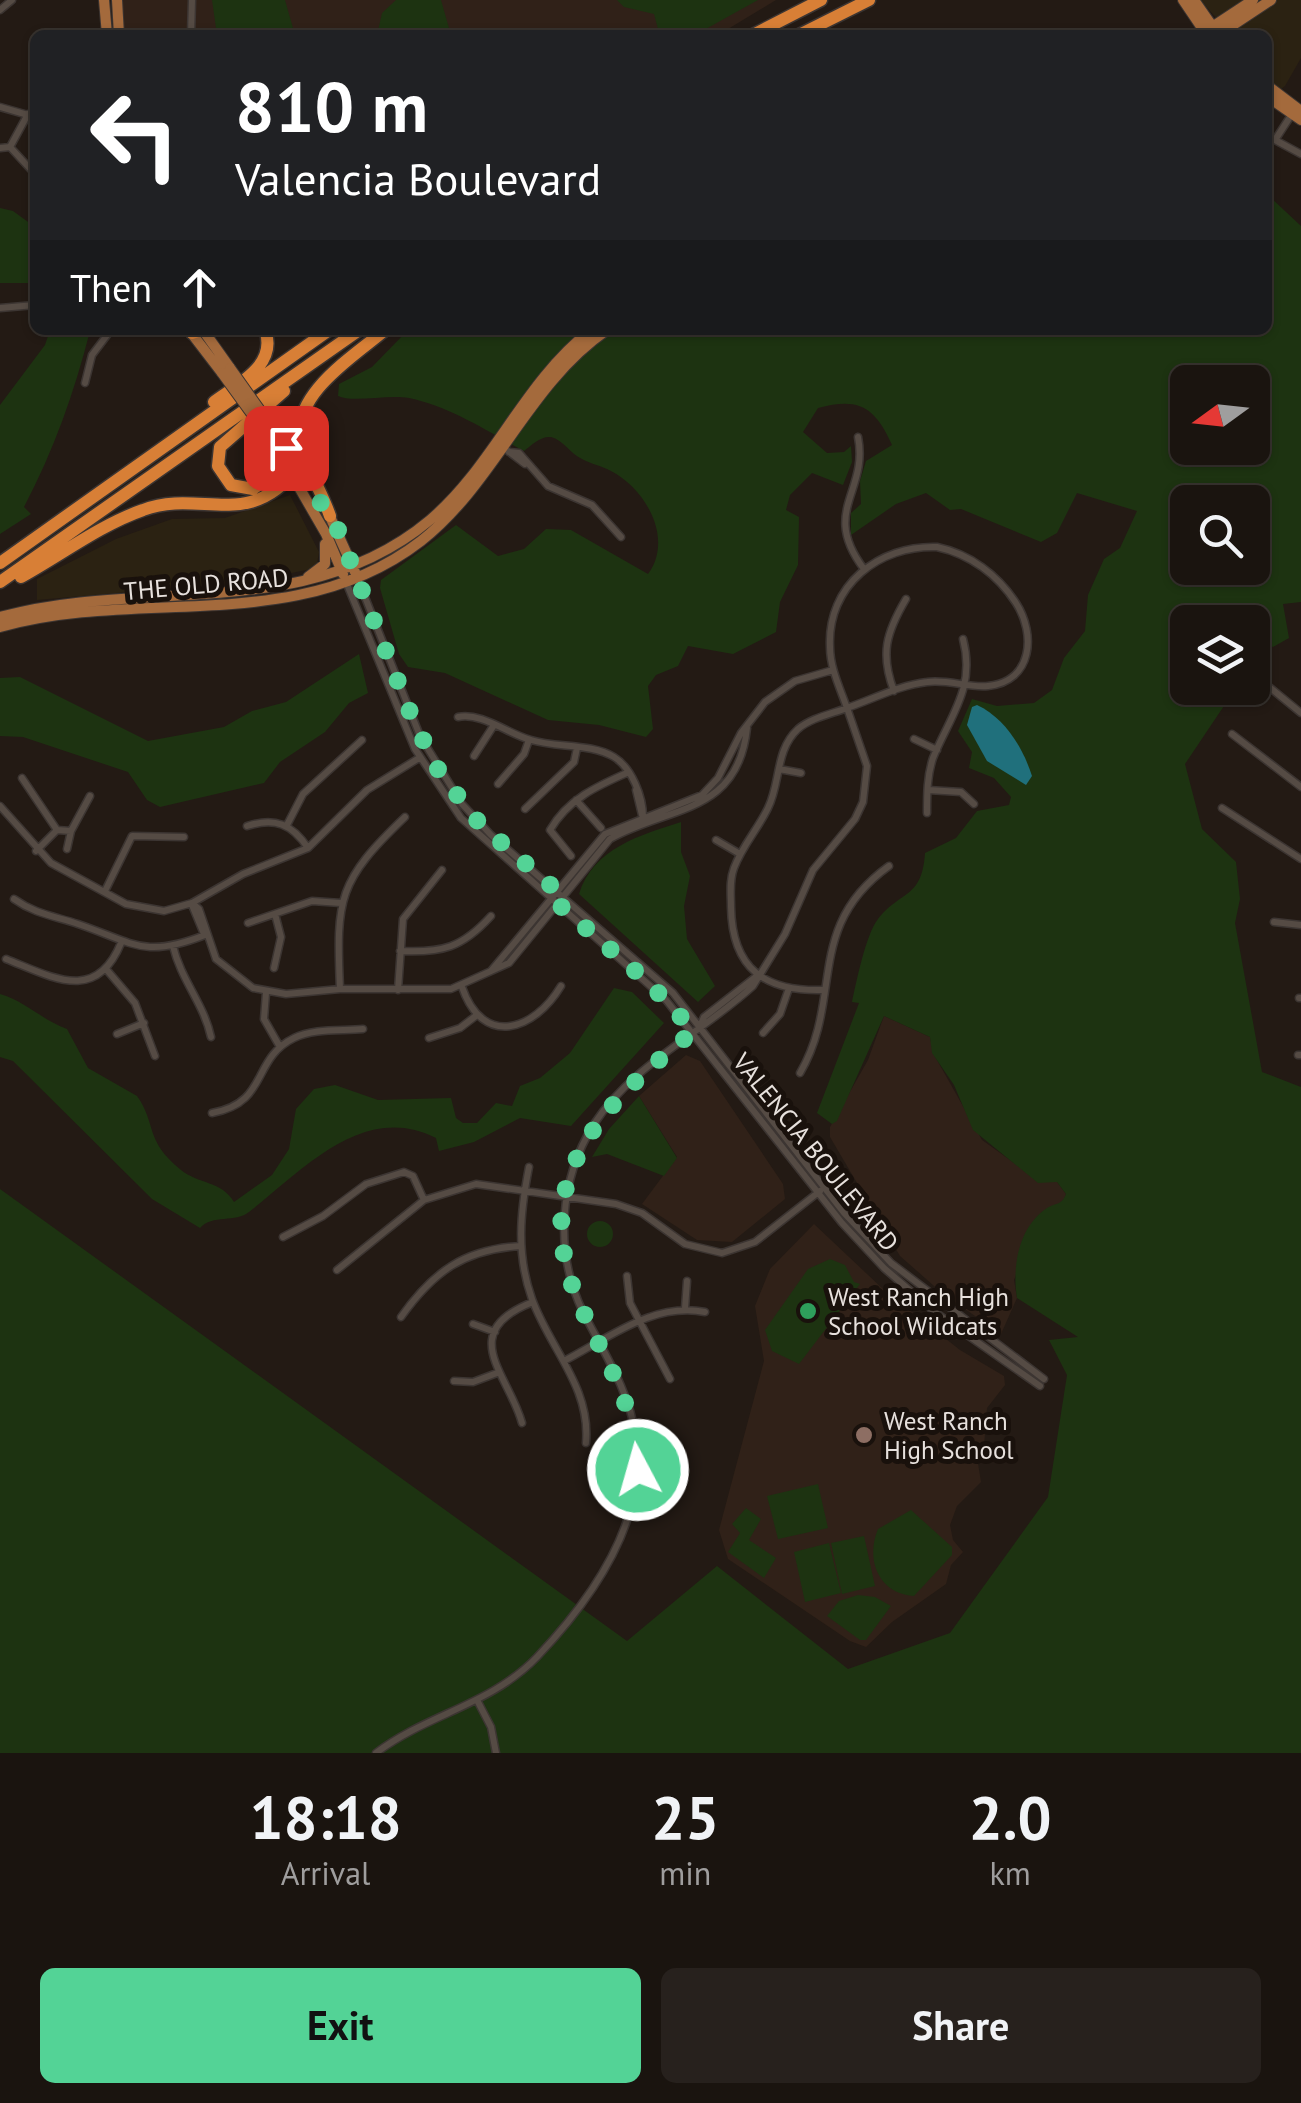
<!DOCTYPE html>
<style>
:root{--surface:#1a140f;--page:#27211d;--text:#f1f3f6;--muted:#9f9e9e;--line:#38332f;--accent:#53d396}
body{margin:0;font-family:"PT Sans",sans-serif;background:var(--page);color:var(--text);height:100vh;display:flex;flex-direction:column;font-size:38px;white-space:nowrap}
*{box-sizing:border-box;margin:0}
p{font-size:32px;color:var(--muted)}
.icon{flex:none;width:55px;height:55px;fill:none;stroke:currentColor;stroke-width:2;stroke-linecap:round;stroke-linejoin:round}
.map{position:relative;height:1753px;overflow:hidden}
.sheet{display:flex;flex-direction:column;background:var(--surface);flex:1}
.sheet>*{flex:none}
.hud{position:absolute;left:30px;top:30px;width:1242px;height:305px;border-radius:15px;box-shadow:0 2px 8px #0004,0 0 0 2px var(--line);background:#202124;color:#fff;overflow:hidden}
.needle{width:65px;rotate:255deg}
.buttons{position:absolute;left:1170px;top:365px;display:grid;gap:20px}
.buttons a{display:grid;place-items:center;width:100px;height:100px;border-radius:15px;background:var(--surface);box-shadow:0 2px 8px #0004,0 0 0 2px var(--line);font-size:50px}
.pin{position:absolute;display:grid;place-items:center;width:85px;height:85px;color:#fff;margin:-42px;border-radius:20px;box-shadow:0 5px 15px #0006}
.me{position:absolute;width:110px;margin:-55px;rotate:354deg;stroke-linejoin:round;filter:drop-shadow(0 0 8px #0008)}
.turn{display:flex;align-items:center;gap:35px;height:210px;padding:0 40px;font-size:45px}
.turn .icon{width:130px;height:130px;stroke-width:2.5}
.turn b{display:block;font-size:70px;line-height:85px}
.then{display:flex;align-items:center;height:95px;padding:0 40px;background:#0003;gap:20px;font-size:38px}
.eta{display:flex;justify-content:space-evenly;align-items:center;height:170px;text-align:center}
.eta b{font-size:60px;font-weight:700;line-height:70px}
.action{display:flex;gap:20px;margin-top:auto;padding:20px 40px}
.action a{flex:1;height:115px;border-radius:15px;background:var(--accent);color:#111;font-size:40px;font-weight:700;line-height:115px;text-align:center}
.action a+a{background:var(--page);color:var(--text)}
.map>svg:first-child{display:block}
.commercial{fill:#2b2212}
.built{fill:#302118}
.green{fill:#1d3311;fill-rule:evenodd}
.water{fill:#20707c}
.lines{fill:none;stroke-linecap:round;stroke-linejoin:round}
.minor-casing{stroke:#3c3532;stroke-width:9}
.major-casing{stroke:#3c3532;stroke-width:12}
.highway-casing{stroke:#3c3532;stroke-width:15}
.minor{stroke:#554b44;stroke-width:6}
.major{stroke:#a46a3c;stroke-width:10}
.highway{stroke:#d87f36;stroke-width:12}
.major-bridge-casing{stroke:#3c3532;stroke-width:12;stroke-linecap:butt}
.major-bridge{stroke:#a46a3c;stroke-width:10}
.route{stroke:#53d396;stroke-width:18;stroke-dasharray:0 32.4}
.leisure-dot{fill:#2e9e5b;stroke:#19110c;stroke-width:4}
.education-dot{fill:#8d6e63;stroke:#19110c;stroke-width:4}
.labels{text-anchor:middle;stroke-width:10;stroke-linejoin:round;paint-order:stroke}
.street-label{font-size:25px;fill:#e7e1dd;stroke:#19110c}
.poi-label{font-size:25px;fill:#e7e1dd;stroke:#19110c;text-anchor:start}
</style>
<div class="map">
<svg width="1301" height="1753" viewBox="0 0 1301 1753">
<rect width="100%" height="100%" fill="#231a14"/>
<path class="commercial" d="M 1200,0 L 1301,0 L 1301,58 L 1285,86 L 1281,89 L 1268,80 L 1268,35 L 1232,35 Z
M 290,495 L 319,552 L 317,564 L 311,569 L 253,581 L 37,600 L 37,579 L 116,539 L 172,519 L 225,518 Z"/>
<path class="built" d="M 121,0 L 776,0 L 718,35 L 124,35 Z
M 884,1016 L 930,1037 L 933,1053 L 982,1140 L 1021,1168 L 1057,1182 L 1066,1194 L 1063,1202 L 1040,1215 L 1033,1228 L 1014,1280 L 1017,1298 L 1001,1334 L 942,1293 L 900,1256 L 830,1137 L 830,1127 L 868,1060 Z
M 686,1055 L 700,1061 L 783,1184 L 785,1199 L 732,1242 L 697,1240 L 642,1204 L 677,1157 L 639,1096 Z
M 814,1224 L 884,1290 L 960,1350 L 1004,1376 L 1005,1385 L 987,1408 L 984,1446 L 976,1451 L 981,1482 L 957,1506 L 950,1525 L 953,1540 L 963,1552 L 951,1565 L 946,1584 L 892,1622 L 866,1647 L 850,1641 L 728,1559 L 719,1530 L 764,1361 L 755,1306 L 770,1269 Z"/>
<path class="green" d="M 212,0 L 285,0 L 295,35 L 217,35 Z
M 396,0 L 441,0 L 451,35 L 377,35 L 382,13 Z
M 617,0 L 758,0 L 695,35 L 652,35 L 658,29 L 654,14 L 624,7 Z
M 1268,195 L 1301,226 L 1301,602 L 1283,604 L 1289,638 L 1273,647 L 1261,642 L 1253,656 L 1252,622 L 1188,622 L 1188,688 L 1236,688 L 1185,764 L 1202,829 L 1236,862 L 1240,899 L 1235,923 L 1262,1072 L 1301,1087 L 1301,1753 L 0,1753 L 0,1189 L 627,1641 L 717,1566 L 848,1669 L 950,1633 L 1048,1497 L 1067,1375 L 1049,1340 L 1078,1337 L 1017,1298 C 1012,1268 1018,1227 1047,1208 C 1057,1202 1061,1206 1066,1194 L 1057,1182 L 1038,1183 L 973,1130 L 954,1085 L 932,1053 L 930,1037 L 884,1016 L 837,1121 L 832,1124 L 817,1113 L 859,1003 L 852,1002 C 856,983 866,934 878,919 C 901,890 922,899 925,853 L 956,838 L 977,811 L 1009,805 L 1011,797 L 994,778 L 969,768 L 972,752 L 958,731 L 972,699 L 997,706 L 1034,703 L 1052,690 L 1064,658 L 1085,631 L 1088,595 L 1104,559 L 1120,548 L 1137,511 L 1077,493 L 1057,533 L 1041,542 L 961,509 L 950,510 L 926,493 L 896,504 L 851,535 L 851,513 L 861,504 L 860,481 L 866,461 L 892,445 C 875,407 859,397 818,408 L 803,432 L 827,453 L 844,452 L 851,446 L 852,462 L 843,485 L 812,473 L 790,495 L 786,510 L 799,517 L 798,565 L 780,602 L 776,632 L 733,654 L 688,646 L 678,666 L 656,675 L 648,686 L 653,729 L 646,737 L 599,725 L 548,720 L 445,673 L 408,667 L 399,654 L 380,588 L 381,580 L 456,525 L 498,556 L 524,549 L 546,529 L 571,530 L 648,574 C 674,539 646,489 611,471 C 602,466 591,464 582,459 C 571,454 563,440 551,437 C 540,436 532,445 524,451 C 487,431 451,407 409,398 C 388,394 353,403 338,396 L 339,384 L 372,367 L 408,330 L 1268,330 ZM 1188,382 L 1252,382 L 1252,448 L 1188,448 ZM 1188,502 L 1252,502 L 1252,568 L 1188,568 Z
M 0,208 L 13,211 L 35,227 L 35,283 L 0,283 Z
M 50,330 L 90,331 C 74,393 54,450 24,507 L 31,514 L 0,534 L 0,405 L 45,345 Z
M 359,654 L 368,693 L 349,703 L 325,732 L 280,762 L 264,783 L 160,807 L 147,800 L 128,772 L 23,737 L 0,736 L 0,678 L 20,677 L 148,741 L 224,727 L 252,711 L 286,702 Z
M 681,822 L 681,852 L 690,876 L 684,906 L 687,939 L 715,986 L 698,1002 L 579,894 C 593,848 641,835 681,822 Z
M 614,988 L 632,992 L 664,1023 L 571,1126 L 520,1118 L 474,1142 L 439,1151 L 436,1138 C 363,1101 302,1171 249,1212 C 236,1223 212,1214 200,1228 L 152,1199 L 13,1061 L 0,1057 L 0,994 C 25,1001 42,1020 67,1029 L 88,1068 L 137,1096 C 157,1124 144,1140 181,1170 C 198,1184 222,1181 234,1202 L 272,1175 L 289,1149 L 296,1109 L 314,1089 L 335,1085 L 378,1100 L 451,1098 L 456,1118 L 463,1123 L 477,1123 L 496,1103 L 512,1106 L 520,1086 L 540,1078 L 570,1053 Z
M 639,1096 L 677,1158 L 664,1176 L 607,1154 L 592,1157 L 609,1129 Z
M587 1234a13 13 0 1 1 26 0a13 13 0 1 1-26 0Z
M 830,1259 L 845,1265 L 854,1282 L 860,1284 L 799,1364 L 772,1351 L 765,1330 L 808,1269 Z
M 818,1484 L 828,1528 L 778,1539 L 767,1496 Z
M 746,1508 L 761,1519 L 749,1540 L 776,1558 L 764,1578 L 728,1552 L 740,1533 L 732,1524 Z
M 911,1510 L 952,1547 L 952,1555 L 914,1596 C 879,1594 865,1560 878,1529 Z
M 864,1536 L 875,1586 L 842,1594 L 831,1543 Z
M 829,1543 L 841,1593 L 805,1602 L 794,1552 Z
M 858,1595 L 875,1597 L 891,1606 L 866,1640 L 860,1640 L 827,1616 L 839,1601 Z"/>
<path class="water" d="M 977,705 C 1005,718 1023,748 1032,776 L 1026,785 L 987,761 L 967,725 L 972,707 Z"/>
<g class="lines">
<defs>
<path id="minor" d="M 0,10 L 12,0
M 191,35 L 192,0
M 0,107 L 35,117
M 1292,114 L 1275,140 L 1301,154
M 34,130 L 35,130
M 10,147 L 35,174
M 10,147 L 28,114
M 0,148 L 10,147
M 0,308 L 35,305
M 85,383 L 92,355 L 111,330
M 858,437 C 869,492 820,511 864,569
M 508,451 L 525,464
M 509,452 L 519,453 L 548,486 L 592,505 L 621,537
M 937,547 C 970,554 998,575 1016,603 C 1036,634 1033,681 988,686 C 968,688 948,679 927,682 C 900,685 873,699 847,708 C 840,688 830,668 830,647 C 827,585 879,545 937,547 Z
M 357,577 L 420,736 L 462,804 L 491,835 L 673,993 L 844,1213 L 891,1263 L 1044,1379
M 346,582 L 415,749 L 461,818 L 666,1000 L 842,1223 L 884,1268 L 936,1313 L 1040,1386
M 1268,686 L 1301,713
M 894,691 C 880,654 886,633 906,599
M 458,717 C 482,712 508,734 531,740 C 557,748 591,743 614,757 C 632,768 643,797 643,817
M 1232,734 L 1301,787
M 914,739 L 937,750
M 474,756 L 494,725
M 779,769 L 801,773
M 22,778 L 57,830
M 498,784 L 524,754 L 529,740
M 636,790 L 642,815
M 928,790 L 961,792 L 974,804
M 576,800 L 601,828
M 0,806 L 51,863 L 126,904 L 164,911 L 192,903 L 243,874 L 308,848 L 367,790 L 419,758
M 1222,808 L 1301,859
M 525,809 L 574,762 L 577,748
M 927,813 C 927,795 927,776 933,758 C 950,716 976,688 963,639
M 287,825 L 303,794 L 362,740
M 247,826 C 275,817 292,824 308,848
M 71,831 L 90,796
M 716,840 L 740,854
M 36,851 L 57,830 L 71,831 L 67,849
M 571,856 L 550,830 C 568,799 597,786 629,772
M 105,891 L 132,836 L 184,837
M 14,899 C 35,914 54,916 78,924 C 134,943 144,959 205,935
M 192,903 L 199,909 L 216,959 L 253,988 L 286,994 L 340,989 L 451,989 L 509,963 L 610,839 C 668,806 738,815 747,728
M 192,905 L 204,934
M 1274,922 L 1301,925
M 248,923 L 312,901 L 341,903
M 173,946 C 181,980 204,1004 211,1037
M 400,951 C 442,953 462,948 491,916
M 6,959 C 52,977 96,1004 121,943
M 274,968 L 281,937 L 275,914
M 106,969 L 135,1003 L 155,1056
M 491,971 L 605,834 L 702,795 L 718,778 L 741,733 L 765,702 L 795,681 L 833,670
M 462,987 C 483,1048 534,1031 561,986
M 340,989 C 336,898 338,881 405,817
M 398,990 L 403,919 L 442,870
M 266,993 L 264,1019 L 280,1047
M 1299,998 L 1301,998
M 701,1024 L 704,1017 L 758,975
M 763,1033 L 780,1014 L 788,991
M 117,1034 L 144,1023
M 429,1038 L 460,1028 L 477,1015
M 1298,1055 L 1301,1055
M 800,1073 C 844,998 804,927 889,866
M 212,1113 C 269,1103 251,1059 294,1038 C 313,1028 342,1031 363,1029
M 529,1167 C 520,1213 516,1254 532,1299 C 550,1349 591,1387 586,1443
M 283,1237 L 323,1216 L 366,1184 L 404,1172 L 413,1176 L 424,1200
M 337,1270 L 424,1200 L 476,1184 L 616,1204 L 642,1213 L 685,1244 L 722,1253 L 755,1242 L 820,1191
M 627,1276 L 630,1303 L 670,1379
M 685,1308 L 687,1281
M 401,1317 C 433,1272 464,1249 521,1246
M 473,1324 L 495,1332
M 564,1361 C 609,1338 653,1302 705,1312
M 454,1381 L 473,1382 L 497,1373
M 522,1423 C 509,1375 455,1332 533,1302
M 478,1702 L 491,1727 L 496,1753
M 376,1753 C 427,1714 491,1705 537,1657 C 592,1599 648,1520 636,1437 C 629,1390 604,1353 583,1312 C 554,1252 559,1180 594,1124 C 633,1064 702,1033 753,986 L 785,934 L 813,870 L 855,819 L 863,802 L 867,766 L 847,708 C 831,714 811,718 798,729 C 775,750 781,782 768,808 C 758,829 742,846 734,868 C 729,881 731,894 731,907 C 732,969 765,992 824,990"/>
<path id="major" d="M 104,0 L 107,35
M 117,0 L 119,35
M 1183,0 L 1206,34
M 1194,0 L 1215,30
M 1200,35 L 1253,0
M 1218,35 L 1271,0
M 1268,86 L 1301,111
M 1268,97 L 1301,120
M 189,330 L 222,373
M 203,330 L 230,368
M 274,430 L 302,470
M 274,444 L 326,534 L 343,574
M 327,510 L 355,572
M 308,577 L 325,564 L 325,544
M 0,617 C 144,577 306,624 430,520 C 494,466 523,383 591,330
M 0,627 C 140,587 297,637 421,541 C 496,482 527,385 607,330"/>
<path id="highway" d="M 753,35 L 821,0
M 799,35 L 869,0
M 192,333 L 201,330
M 214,402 C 238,384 278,365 265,330
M 267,435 L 275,459 L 271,476 L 253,489 L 231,485 L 218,466 L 220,447 L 284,391
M 330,516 C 322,492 306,468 301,443 C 290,395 353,357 385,330
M 0,563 L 329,330
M 21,577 C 61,555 100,525 143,510 C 201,488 249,533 299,466
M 0,582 L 359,330"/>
</defs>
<use href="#minor" class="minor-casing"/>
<use href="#major" class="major-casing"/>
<use href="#highway" class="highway-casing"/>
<use href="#minor" class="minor"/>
<use href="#major" class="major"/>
<use href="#highway" class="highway"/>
<defs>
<path id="major-bridge" d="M 230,368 L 274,430
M 222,373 L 267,435"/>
</defs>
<use href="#major-bridge" class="major-bridge-casing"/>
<use href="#major-bridge" class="major-bridge"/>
</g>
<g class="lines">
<path class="route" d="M 286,448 L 338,530 L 414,722 L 440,773 L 480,824 L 562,895 L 556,902 L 648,982 L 694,1031 C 603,1104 523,1180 581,1307 C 607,1364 636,1406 638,1470"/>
</g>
<circle class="leisure-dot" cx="808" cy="1311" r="10"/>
<circle class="education-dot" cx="864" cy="1435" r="10"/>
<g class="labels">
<g class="street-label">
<text transform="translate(206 584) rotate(-5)" y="9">THE OLD ROAD</text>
<text transform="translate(816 1152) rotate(51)" y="9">VALENCIA BOULEVARD</text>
</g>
<g class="poi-label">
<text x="828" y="1306">West Ranch High<tspan x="828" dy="29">School Wildcats</tspan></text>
<text x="884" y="1430">West Ranch<tspan x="884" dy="29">High School</tspan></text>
</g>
</g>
</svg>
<div class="buttons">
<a><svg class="needle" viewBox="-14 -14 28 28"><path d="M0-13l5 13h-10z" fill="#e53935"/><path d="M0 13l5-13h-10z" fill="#9f9e9e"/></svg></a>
<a><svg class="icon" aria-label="search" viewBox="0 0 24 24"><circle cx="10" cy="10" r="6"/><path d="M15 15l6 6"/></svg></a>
<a><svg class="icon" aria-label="layers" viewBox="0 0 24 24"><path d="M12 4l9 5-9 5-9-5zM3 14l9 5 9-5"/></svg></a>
</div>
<div class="pin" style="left:286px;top:448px;background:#d93025"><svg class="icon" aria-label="arrive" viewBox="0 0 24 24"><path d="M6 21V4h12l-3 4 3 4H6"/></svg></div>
<svg class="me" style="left:638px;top:1470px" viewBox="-20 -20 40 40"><circle r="17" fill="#53d396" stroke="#fff" stroke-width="3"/><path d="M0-11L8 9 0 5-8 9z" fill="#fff"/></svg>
<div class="hud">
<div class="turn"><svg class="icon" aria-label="left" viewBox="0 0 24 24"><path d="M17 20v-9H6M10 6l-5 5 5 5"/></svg><div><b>810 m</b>Valencia Boulevard</div></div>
<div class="then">Then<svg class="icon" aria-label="ahead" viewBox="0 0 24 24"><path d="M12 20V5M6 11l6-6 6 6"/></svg></div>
</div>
</div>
<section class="sheet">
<div class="eta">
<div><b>18:18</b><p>Arrival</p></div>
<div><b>25</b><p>min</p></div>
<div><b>2.0</b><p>km</p></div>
</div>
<div class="action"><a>Exit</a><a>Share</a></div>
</section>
